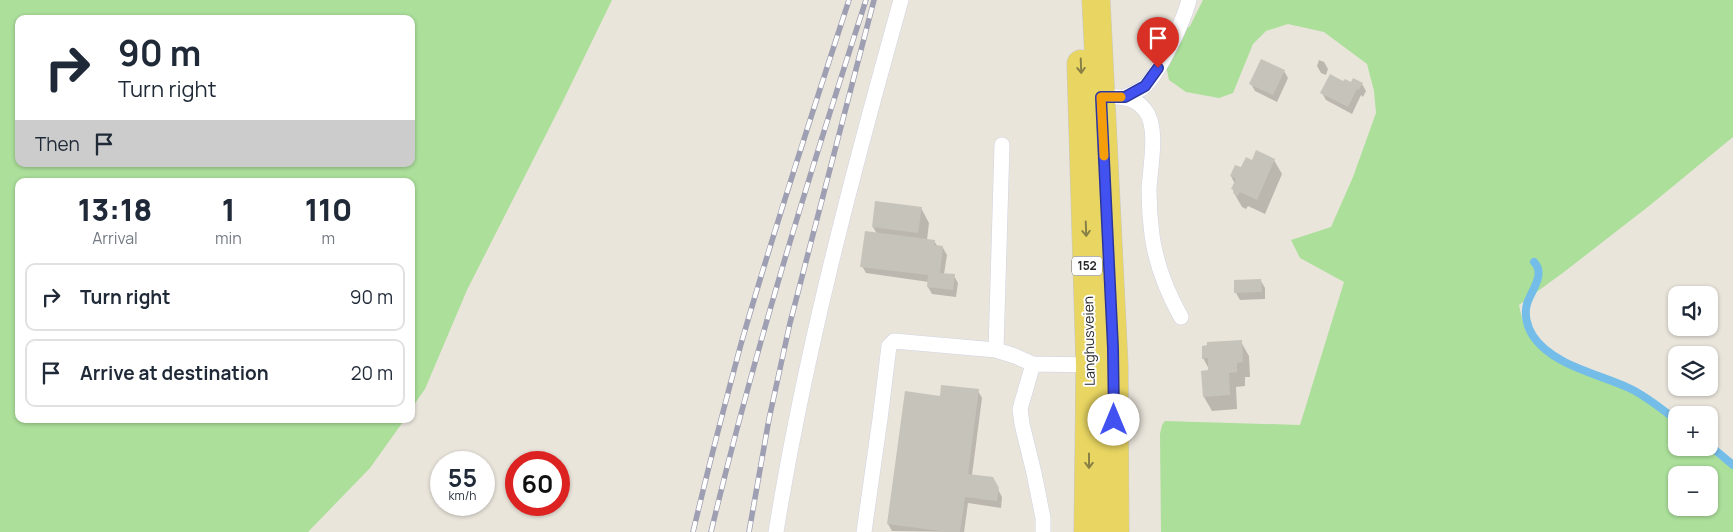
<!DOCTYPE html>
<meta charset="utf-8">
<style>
:root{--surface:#fff;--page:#f2f2f3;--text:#1f2937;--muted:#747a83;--line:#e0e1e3}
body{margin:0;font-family:Manrope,sans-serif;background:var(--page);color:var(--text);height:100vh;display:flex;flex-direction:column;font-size:19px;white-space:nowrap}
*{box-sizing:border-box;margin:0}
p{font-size:16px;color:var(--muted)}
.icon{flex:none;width:28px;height:28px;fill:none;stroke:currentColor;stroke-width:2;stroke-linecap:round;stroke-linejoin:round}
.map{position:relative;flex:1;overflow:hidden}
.side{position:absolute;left:15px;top:178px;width:400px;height:245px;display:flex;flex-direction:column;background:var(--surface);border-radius:10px;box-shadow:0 1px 4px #0004}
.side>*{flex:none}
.guide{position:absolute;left:15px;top:15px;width:400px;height:152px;border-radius:10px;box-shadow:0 1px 4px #0004;background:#fff;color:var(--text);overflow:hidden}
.fabs{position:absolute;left:1668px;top:286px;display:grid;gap:10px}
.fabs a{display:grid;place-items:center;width:50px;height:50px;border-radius:10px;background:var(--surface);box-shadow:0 1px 4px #0004;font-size:25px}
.speed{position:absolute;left:430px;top:451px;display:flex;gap:10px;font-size:25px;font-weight:700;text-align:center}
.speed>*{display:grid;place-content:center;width:65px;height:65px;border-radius:50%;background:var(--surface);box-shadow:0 1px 4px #0004;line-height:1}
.speed small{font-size:12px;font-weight:400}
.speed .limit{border:8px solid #d22;background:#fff;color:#111}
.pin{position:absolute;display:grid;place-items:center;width:42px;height:42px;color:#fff;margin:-51px -21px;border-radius:50% 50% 50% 0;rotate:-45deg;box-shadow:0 0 5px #0007}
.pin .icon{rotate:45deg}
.me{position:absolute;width:55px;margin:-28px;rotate:0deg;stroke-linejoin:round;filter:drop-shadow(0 0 4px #0008)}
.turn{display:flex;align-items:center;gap:18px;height:105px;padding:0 20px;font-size:22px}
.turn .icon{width:65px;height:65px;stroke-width:2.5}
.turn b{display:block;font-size:35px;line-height:42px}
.then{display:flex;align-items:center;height:48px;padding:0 20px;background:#0003;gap:10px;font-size:19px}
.eta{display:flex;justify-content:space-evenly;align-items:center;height:85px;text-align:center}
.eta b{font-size:30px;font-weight:800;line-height:35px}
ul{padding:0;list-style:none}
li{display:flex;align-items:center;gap:15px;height:68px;margin:0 10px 8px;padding:0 10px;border:2px solid var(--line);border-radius:10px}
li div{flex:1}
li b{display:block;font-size:19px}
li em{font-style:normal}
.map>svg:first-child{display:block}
.green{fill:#abdf9a;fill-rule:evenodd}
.shadow{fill:#0003}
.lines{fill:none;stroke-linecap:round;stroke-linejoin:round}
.stream{stroke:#73bde8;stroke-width:8}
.building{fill:#c6c3ba}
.lane-casing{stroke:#d0d2e1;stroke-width:16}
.primary-casing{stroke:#c7c7c7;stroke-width:29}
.lane{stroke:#fff;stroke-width:15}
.primary{stroke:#e9d662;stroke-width:28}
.rail-casing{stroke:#9e9fb2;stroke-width:5.5}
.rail{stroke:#fff;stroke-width:4;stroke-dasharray:11;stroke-linecap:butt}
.oneway{stroke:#898046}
.route-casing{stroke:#2b359c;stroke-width:12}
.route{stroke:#4252f0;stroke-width:9}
.slow{stroke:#f59e0b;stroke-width:9}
.labels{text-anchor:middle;stroke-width:4;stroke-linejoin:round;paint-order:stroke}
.shield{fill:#fff;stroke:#696969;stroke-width:1}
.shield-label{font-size:12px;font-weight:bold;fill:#292929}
.street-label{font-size:14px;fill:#292929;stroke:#fff}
</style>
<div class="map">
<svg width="1733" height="532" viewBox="0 0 1733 532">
<rect width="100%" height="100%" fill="#eae5db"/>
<path class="green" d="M 0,0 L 612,0 L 562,103 L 467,290 L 425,389 L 411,409 L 411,181 L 19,181 L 19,419 L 405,419 L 370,468 L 308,532 L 0,532 ZM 19,19 L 411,19 L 411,164 L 19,164 Z
M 1203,0 L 1733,0 L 1733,137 L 1649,206 L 1564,272 L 1519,305 C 1521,314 1523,325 1528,334 C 1546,365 1596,374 1626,389 C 1645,397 1660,412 1676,424 L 1676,448 L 1706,448 L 1733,469 L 1733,532 L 1161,532 L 1160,434 L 1162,425 L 1165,421 L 1300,425 L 1344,282 L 1300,258 L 1291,240 L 1331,227 L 1353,177 L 1376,113 L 1374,91 L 1367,64 L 1324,32 L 1288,24 L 1266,31 L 1253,44 L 1233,93 L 1219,98 L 1186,92 L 1169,80 L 1162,46 L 1190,26 ZM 1676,475 L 1709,475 L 1709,508 L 1676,508 Z"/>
<path class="shadow" d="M 1319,60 L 1324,62 L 1328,69 L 1326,75 L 1321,73 L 1317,66 Z
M 1284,71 L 1288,78 L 1277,102 L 1255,91 L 1251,84 Z
M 1344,83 L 1362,84 L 1366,91 L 1363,97 L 1361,95 L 1352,114 L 1326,100 L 1322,93 Z
M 1274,160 L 1282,174 L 1265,214 L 1248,206 L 1246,209 L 1242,207 L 1234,193 L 1233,189 L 1235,184 L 1231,176 L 1253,161 Z
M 921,208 L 929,223 L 927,240 L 934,241 L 938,247 L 943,248 L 947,255 L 944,274 L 954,276 L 958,283 L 956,297 L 932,294 L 928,287 L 929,282 L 866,273 L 862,266 L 877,234 L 873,227 Z
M 1235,281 L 1261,281 L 1265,288 L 1265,299 L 1240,300 L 1236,293 Z
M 1241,342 L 1249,356 L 1250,377 L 1245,377 L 1245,386 L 1236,387 L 1237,409 L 1212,411 L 1204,397 L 1209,369 L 1203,358 Z
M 978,391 L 982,398 L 972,475 L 992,478 L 1002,497 L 1001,508 L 968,503 L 964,532 L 892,531 L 888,524 L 941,397 Z"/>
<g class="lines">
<path class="stream" d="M 1534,262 C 1546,274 1531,291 1527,304 C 1524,314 1527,327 1533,336 C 1552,365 1599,374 1629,388 C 1646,396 1662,409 1676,420
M 1709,445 L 1733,465"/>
</g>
<path class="building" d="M 1261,59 L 1285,70 L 1273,95 L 1249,84 Z
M 1330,74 L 1343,81 L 1345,79 L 1351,82 L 1353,78 L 1363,83 L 1359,90 L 1357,89 L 1348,107 L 1320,93 Z
M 1256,150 L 1275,159 L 1257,200 L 1240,192 L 1238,196 L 1233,193 L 1234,190 L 1231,189 L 1236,179 L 1230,176 L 1235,165 L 1241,167 L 1246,157 L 1252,160 Z
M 875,201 L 922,207 L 918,233 L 872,227 Z
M 865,231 L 935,240 L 934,245 L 943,246 L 940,273 L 955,274 L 953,290 L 927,287 L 928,275 L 860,267 Z
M 1261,279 L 1262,292 L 1234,293 L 1234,280 Z
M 1242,340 L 1243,362 L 1237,363 L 1237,372 L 1229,373 L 1230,395 L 1203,397 L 1201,371 L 1208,370 L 1208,358 L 1202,359 L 1202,346 L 1207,345 L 1207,342 Z
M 941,385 L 979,389 L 968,474 L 993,477 L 999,488 L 997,501 L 965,497 L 960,532 L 948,532 L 887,524 L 905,391 L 940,396 Z"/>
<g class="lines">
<defs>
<path id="lane" d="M 1096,97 C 1113,97 1133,94 1145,110 C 1159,127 1150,168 1149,189 C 1149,204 1150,220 1152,235 C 1156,264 1167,292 1181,317
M 1125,97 C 1131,94 1140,91 1145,86 C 1160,72 1184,20 1189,0
M 996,350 L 1002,145
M 1033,364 L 1020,409 L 1022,424 L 1034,473 L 1043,518 L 1043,532
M 776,532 C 805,352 852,175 901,0
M 864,532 L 880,419 L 889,346 L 894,341 L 996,350 L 1015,356 L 1033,364 L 1095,365"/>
<path id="primary" d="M 1096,0 L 1114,365 L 1115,532
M 1081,64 L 1090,365 L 1088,532"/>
</defs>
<use href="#lane" class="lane-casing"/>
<use href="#primary" class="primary-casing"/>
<use href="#lane" class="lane"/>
<use href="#primary" class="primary"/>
<defs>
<path id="rail" d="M 693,532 C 708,469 724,407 741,344 C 774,229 812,114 849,0
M 711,532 C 754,352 809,176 866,0
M 749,532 L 769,419 L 790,323 L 874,0"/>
</defs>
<use href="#rail" class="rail-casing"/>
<use href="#rail" class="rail"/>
</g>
<defs><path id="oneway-shaft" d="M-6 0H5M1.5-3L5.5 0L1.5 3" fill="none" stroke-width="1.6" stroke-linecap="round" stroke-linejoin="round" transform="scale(1.25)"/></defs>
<g class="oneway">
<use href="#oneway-shaft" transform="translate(1081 66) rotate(88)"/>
<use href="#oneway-shaft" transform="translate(1086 229) rotate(88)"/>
<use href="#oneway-shaft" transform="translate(1089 461) rotate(90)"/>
</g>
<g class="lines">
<defs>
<path id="route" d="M 1114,420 L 1113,348 L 1101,97 L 1125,97 L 1145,86 L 1158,68"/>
</defs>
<use href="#route" class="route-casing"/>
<use href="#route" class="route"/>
<path class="slow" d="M 1104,156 L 1101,97 L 1121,97"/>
</g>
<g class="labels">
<rect class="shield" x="1072" y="256.5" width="30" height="19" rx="4"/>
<g class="shield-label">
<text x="1087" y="270">152</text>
</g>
<g class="street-label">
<text transform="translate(1089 341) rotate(-91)" y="5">Langhusveien</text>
</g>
</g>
</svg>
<div class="fabs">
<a><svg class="icon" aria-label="sound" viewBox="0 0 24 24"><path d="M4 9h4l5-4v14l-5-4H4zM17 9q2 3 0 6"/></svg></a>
<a><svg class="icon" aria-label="layers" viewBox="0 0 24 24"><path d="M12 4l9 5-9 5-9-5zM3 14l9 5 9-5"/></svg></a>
<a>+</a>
<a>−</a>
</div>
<div class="speed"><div>55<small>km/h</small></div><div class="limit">60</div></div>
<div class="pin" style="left:1158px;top:68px;background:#d93025"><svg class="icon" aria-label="arrive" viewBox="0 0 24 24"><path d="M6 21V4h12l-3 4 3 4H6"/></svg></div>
<svg class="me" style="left:1114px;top:420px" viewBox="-20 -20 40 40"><circle r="19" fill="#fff"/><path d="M0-13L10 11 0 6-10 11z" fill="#4252f0"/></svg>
<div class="guide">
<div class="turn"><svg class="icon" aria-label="right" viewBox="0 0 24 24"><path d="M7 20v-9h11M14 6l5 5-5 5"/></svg><div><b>90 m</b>Turn right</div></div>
<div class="then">Then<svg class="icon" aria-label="arrive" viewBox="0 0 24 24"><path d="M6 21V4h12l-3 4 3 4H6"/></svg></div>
</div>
<section class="side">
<div class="eta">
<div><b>13:18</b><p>Arrival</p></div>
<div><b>1</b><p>min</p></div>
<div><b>110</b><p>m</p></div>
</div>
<ul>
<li><svg class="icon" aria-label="right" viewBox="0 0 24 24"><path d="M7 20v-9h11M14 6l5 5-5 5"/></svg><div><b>Turn right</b></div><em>90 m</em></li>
<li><svg class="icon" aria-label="arrive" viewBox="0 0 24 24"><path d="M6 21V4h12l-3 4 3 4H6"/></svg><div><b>Arrive at destination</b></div><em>20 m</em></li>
</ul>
</section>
</div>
